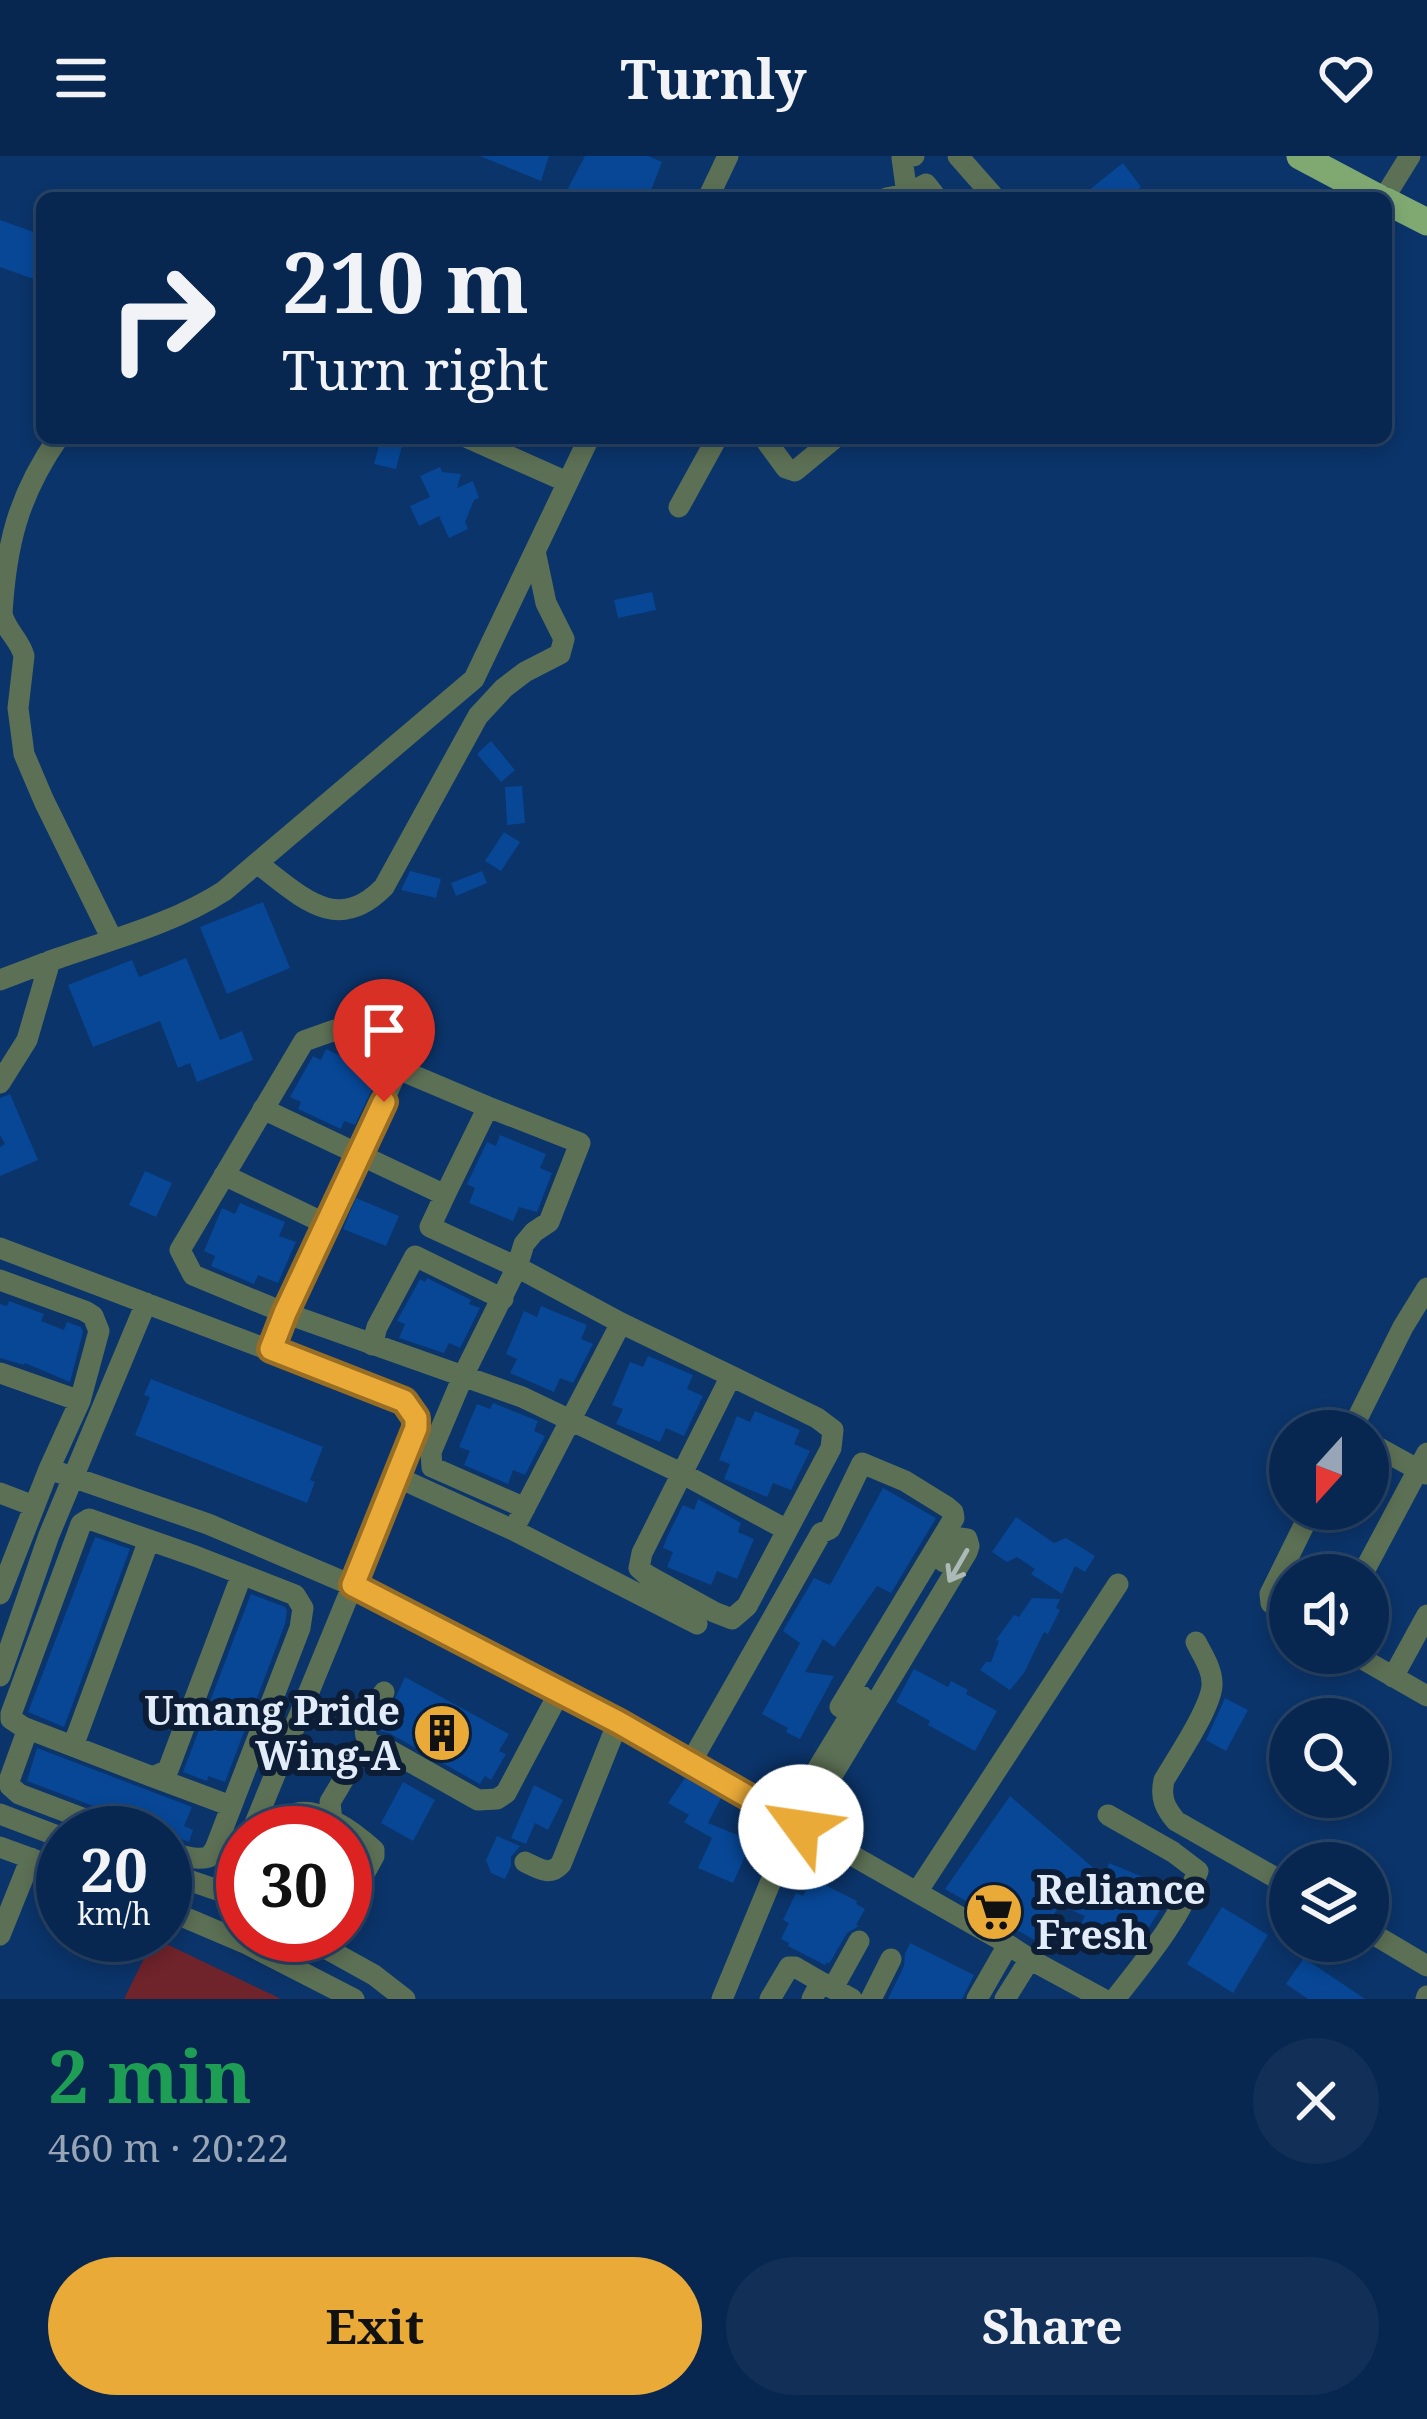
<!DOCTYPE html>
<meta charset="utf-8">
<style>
:root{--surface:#082750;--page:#112f57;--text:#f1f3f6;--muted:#98a5b7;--line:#294467;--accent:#eaaa38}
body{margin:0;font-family:"Noto Serif",serif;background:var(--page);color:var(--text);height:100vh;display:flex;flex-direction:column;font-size:45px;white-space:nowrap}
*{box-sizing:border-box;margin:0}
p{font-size:39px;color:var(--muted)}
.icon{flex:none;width:66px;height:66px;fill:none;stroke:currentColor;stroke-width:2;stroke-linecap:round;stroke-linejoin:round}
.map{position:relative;height:1843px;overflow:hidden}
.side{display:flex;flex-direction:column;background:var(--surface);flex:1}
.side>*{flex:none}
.hud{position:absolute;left:36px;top:36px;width:1356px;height:252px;border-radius:18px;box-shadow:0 6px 18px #0003,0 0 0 3px var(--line);background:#082750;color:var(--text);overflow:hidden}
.needle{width:78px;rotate:201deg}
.fabs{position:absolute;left:1269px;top:1254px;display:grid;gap:24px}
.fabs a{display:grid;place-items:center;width:120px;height:120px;border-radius:50%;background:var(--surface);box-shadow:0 6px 18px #0003,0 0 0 3px var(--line);font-size:60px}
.speed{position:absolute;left:36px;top:1650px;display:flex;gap:24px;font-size:60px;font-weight:700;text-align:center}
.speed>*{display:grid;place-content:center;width:156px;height:156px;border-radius:50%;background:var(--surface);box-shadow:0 6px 18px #0003,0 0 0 3px var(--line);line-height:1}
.speed small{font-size:30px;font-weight:400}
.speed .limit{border:18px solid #d22;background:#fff;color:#111}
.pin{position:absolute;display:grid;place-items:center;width:102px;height:102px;color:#fff;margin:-123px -51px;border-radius:50% 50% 50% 0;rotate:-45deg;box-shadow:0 0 12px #0007}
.pin .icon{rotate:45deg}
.me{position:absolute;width:132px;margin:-66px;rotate:301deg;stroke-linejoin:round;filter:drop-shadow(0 0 9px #0008)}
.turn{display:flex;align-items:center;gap:42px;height:252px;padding:0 48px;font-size:54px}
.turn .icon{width:156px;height:156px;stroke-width:2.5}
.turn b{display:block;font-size:84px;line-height:102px}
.round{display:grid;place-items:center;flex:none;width:126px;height:126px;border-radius:63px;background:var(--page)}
.overview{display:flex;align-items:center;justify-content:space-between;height:204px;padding:0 48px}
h1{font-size:72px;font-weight:700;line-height:90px;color:#1e9e55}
.action{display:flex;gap:24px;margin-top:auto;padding:24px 48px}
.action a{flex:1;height:138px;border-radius:72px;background:var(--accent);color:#111;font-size:48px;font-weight:700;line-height:138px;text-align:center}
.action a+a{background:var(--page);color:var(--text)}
header{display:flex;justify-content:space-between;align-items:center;height:156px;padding:0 48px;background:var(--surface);font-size:54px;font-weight:700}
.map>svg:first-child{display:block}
.green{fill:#6f232b}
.building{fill:#074796}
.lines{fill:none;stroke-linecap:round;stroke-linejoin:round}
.minor{stroke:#5c7055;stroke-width:21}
.major{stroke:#80a972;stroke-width:27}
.oneway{stroke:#acbab7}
.route-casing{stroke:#986e24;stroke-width:30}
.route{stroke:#eaaa38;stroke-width:21}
.labels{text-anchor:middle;stroke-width:12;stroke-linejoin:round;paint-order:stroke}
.poi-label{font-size:39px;font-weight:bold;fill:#e2ebf8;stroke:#0c1d35;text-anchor:end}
</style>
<header><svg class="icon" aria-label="menu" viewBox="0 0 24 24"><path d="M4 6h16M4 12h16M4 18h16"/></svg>Turnly<svg class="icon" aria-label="heart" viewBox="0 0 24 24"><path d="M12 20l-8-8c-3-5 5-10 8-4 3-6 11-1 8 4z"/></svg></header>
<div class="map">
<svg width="1427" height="1843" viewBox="0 0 1427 1843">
<rect width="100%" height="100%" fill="#0b346a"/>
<path class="green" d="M 154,1782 L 281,1843 L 124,1843 Z"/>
<path class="building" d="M 480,0 L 549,0 L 541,25 Z
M 585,0 L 648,0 L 662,6 L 648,42 L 563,42 Z
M 1123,7 L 1141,31 L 1127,42 L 1079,42 Z
M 0,64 L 42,79 L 42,126 L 0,111 Z
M 381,282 L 404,282 L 396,313 L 374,308 Z
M 440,311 L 442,316 L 461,318 L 457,332 L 473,325 L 479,342 L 474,344 L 465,366 L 468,373 L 449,382 L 439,360 L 419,370 L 410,350 L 430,341 L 420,320 Z
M 652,436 L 656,454 L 618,462 L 614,444 Z
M 491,585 L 515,614 L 501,626 L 477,598 Z
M 522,630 L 525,667 L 507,669 L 505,631 Z
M 504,676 L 520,686 L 501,715 L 485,705 Z
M 410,715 L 441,723 L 436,742 L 401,734 Z
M 482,715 L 487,727 L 456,740 L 451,727 Z
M 263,746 L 290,812 L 227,838 L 200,771 Z
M 186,802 L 220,884 L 242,875 L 253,904 L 197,926 L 190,907 L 178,912 L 160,865 L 93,891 L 68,829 L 132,804 L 139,821 Z
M 326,893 L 370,914 L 366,926 L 374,929 L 355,969 L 344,965 L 341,973 L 298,953 L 301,946 L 290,941 L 313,900 L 321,904 Z
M 10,938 L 38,1004 L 0,1020 L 0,991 L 5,988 L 0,979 L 0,942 Z
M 500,979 L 546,998 L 540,1012 L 552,1017 L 537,1056 L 519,1051 L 513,1065 L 469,1047 L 475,1032 L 467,1028 L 487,986 L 496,990 Z
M 145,1015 L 172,1027 L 156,1061 L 129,1049 Z
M 356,1042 L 399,1060 L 386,1090 L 343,1073 Z
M 240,1047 L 285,1066 L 279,1080 L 296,1086 L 278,1127 L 258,1119 L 254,1128 L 211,1110 L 215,1100 L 204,1095 L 222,1052 L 235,1058 Z
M 427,1122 L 471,1144 L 469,1148 L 480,1152 L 460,1192 L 449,1187 L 444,1197 L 399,1182 L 405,1168 L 397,1165 L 420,1123 L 425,1126 Z
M 9,1145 L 44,1158 L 41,1165 L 64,1174 L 67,1166 L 81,1171 L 83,1176 L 70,1226 L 25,1207 L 24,1209 L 0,1202 L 0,1148 L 7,1150 Z
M 541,1150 L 587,1169 L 581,1183 L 593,1188 L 573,1227 L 560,1222 L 554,1236 L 510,1217 L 517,1203 L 506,1198 L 524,1155 L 537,1161 Z
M 648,1200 L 693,1219 L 687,1233 L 703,1240 L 684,1280 L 666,1272 L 660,1286 L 616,1268 L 623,1253 L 612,1249 L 630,1206 L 643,1211 Z
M 151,1223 L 323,1291 L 310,1324 L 315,1326 L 307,1347 L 135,1279 L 150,1241 L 144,1239 Z
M 493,1247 L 538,1265 L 534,1275 L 545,1280 L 525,1319 L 513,1314 L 508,1328 L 464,1309 L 470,1295 L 459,1291 L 477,1248 L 490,1253 Z
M 755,1255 L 800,1274 L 794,1288 L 810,1295 L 791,1334 L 773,1327 L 767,1341 L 724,1323 L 730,1308 L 719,1304 L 737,1260 L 750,1266 Z
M 883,1332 L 936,1362 L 891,1437 L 877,1430 L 834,1491 L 823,1483 L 805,1516 L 834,1520 L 800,1583 L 786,1576 L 788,1572 L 762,1558 L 800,1487 L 783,1475 L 814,1422 L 830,1429 Z
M 698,1343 L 741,1367 L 738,1376 L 754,1383 L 737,1423 L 717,1415 L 711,1429 L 667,1411 L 673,1396 L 663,1392 L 668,1379 L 683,1349 L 694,1354 Z
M 1016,1361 L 1054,1387 L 1066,1382 L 1095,1400 L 1085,1416 L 1075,1410 L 1062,1438 L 1031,1418 L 1035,1413 L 1017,1401 L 1007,1406 L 992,1396 Z
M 95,1381 L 130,1393 L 64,1571 L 28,1556 Z
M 251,1438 L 285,1451 L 287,1455 L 285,1468 L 225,1626 L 208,1620 L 207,1625 L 183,1616 Z
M 1032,1442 L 1060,1443 L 1056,1452 L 1060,1454 L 1048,1478 L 1044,1476 L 1024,1517 L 1010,1534 L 980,1514 L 986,1506 L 991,1506 L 999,1485 L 996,1484 L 1014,1459 L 1019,1461 Z
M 914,1513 L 948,1531 L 951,1525 L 968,1534 L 966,1538 L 997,1555 L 975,1595 L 928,1569 L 930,1565 L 896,1546 Z
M 405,1521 L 509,1578 L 499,1595 L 506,1598 L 491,1624 L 485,1620 L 480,1628 L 389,1577 L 380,1575 Z
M 1225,1542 L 1248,1554 L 1226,1595 L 1206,1584 Z
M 37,1592 L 192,1651 L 184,1670 L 193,1674 L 189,1686 L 27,1625 Z
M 685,1622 L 721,1642 L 708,1667 L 752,1685 L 733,1727 L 698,1712 L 712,1682 L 684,1666 L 689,1659 L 668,1647 Z
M 403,1626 L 435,1644 L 413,1685 L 381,1667 Z
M 534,1629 L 563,1644 L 548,1674 L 535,1667 L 526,1688 L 511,1682 Z
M 1010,1640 L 1104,1721 L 1109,1707 L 1155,1726 L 1149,1739 L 1165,1746 L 1141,1784 L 1128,1779 L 1122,1793 L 1078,1774 L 1085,1760 L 1060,1749 L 1036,1785 L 945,1733 Z
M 497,1680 L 520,1690 L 511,1701 L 511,1710 L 505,1723 L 491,1717 L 486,1704 Z
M 810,1726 L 820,1730 L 821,1727 L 857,1745 L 856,1748 L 865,1753 L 856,1769 L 859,1770 L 847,1777 L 829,1808 L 827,1806 L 825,1809 L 788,1790 L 789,1787 L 781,1783 L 789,1767 L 783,1764 L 796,1737 L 803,1740 Z
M 1222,1751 L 1268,1779 L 1233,1837 L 1187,1808 Z
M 910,1787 L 974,1819 L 962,1843 L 888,1843 L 904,1810 L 905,1798 Z
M 1304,1802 L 1365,1843 L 1308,1843 L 1286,1828 Z"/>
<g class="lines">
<path class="minor" d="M 958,0 L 995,42
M 907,38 L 902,2 L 914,0
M 708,42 L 728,0
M 886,42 L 907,38 L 926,28 L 937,42
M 1384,42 L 1410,0
M 58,282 C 18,340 6,389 2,458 C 6,475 20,484 24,500 L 18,552 L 24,598 L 44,645 L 112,783
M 468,282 L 567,326
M 764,282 L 786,312 L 795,315 L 835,282
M 679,351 L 717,282
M 258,708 C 300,739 336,780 384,731 L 478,560 L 504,532 L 525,516 L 560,498 L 564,483 L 546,447 L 535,395
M 0,824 L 50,805
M 398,913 L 488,951
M 0,927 L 27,884 L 50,805 C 109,784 171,769 224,735 L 474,523 L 589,282
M 263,953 L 445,1039 L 488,951 L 580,987 L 549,1066 L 534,1076 L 524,1088 L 517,1111 L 430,1071 L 445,1039
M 224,1019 L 326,1068
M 0,1092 L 404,1245 C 427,1269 407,1294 397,1321 L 251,1677
M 0,1124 L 85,1155 L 93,1160 L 99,1175 L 80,1245 L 49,1313 L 0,1438
M 372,1189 L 377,1171 L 415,1100 L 503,1143
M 271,1193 L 285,1157 L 398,913 L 335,874 L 304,885 L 180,1094 L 193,1119 L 285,1157 L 522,1241 L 683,1318 L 787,1374
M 0,1217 L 80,1245
M 1351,1275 L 1403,1171 L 1427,1132
M 1368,1286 L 1426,1318
M 49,1313 L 208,1368 L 370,1437 L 618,1566 L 999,1783 L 1033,1805 L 1103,1843
M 397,1321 L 513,1374 L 697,1468
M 0,1337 L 34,1350
M 525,1352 L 432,1311 L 431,1296 L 464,1218 L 517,1111 L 621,1167 L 731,1220 L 642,1397 L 639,1412 L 647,1419 L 714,1456 L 732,1463 L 747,1450 L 831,1292 L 833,1274 L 817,1262 L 731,1220
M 519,1363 L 621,1167
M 1362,1419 L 1427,1297
M 1290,1461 L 1271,1447 L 1270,1438 L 1312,1353
M 1196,1486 C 1203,1500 1213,1514 1212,1530 C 1210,1553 1177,1602 1164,1624 C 1160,1642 1165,1652 1176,1665 L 1290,1730
M 1352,1497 L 1427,1540
M 0,1520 L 49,1379 L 146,1147
M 1393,1521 L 1427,1459
M 23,1571 L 153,1621 L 168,1614 L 242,1418
M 371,1589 C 356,1572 374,1553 384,1536
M 73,1590 L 149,1384
M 691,1606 L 821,1377 L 830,1373 L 862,1307 L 905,1325 L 947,1351 L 953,1356 L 954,1362 L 840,1551
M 153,1621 L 231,1650
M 0,1658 L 63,1682
M 1108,1659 L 1173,1696 L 1198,1715 C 1180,1763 1147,1802 1115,1843
M 787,1663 L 862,1540
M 332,1665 L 330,1646 L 361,1594 L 371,1589 L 382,1590 L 478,1644 L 497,1643 L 506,1637 L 560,1535
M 801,1671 L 967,1396 L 969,1390 L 967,1383 L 960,1382 L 944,1406
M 122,1677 L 19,1638 L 10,1630 L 9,1625 L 26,1578 L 23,1571 L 11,1563 L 11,1558 L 81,1368 L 89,1363 L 195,1400 L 295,1439 L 303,1452 L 300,1472 L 215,1693 L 209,1701 C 193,1705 180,1699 165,1693
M 280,1677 L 289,1660 C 315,1646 354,1676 374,1694 L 374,1700 L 345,1753
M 0,1691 L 63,1714
M 525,1706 C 538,1712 550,1721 561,1708 L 618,1566
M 165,1716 L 226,1737 L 243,1746
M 917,1736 L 1118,1428
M 226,1737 L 243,1697
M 165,1753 L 245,1787 L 354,1843
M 1368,1775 L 1427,1810
M 0,1779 L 31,1702
M 302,1779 L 374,1819 L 405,1843
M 833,1832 L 859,1785
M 722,1843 L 795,1667
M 770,1843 L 789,1811 L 795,1811 L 821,1826
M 812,1843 L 821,1826 L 852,1843
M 871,1843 L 891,1803
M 977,1843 L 1008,1789
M 1005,1843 L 1030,1803
M 1426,1843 L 1427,1840"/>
<path class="major" d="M 1300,0 L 1379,42
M 1386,45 L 1427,66"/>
</g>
<defs><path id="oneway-shaft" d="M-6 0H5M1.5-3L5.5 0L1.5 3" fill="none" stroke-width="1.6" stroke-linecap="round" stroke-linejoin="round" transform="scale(3)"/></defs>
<use class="oneway" href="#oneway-shaft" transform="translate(958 1410) rotate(120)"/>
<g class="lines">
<defs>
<path id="route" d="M 384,946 L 285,1157 L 271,1193 L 404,1245 L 416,1262 L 416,1272 L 353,1429 L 618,1566 L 801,1671"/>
</defs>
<use href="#route" class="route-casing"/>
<use href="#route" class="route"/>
</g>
<defs>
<symbol id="building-disc" viewBox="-11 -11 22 22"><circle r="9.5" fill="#eaaa38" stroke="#0c1d35"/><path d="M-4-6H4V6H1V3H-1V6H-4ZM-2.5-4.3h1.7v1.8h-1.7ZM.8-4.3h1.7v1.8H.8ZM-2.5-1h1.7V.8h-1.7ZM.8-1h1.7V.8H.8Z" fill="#111"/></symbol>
<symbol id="supermarket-disc" viewBox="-11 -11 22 22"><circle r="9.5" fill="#eaaa38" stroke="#0c1d35"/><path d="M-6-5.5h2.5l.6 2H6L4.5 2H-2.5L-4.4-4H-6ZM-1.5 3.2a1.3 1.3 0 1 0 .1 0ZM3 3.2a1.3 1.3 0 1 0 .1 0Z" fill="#111"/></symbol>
</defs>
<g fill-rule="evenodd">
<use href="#building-disc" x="409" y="1544" width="66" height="66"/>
<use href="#supermarket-disc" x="961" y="1723" width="66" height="66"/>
</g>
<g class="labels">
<g class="poi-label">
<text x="400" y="1569">Umang Pride<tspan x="400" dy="45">Wing-A</tspan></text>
<text x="1036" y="1748" text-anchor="start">Reliance<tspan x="1036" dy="45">Fresh</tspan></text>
</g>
</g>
</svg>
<div class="fabs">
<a><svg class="needle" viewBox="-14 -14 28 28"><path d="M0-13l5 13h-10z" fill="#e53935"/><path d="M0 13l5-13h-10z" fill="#98a5b7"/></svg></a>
<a><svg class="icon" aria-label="sound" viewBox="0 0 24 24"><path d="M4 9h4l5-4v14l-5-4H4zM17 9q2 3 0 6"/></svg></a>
<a><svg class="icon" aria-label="search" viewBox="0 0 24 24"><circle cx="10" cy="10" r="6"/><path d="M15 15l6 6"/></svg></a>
<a><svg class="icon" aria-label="layers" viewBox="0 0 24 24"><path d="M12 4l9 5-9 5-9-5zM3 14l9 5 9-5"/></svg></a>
</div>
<div class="speed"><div>20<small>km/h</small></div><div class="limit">30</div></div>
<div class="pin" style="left:384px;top:946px;background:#d93025"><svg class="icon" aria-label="arrive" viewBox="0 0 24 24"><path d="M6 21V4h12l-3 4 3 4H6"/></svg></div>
<svg class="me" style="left:801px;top:1671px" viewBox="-20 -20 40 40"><circle r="19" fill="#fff"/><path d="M0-13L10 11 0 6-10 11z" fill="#eaaa38"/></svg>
<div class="hud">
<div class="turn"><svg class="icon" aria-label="right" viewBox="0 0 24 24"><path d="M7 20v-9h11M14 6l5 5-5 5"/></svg><div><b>210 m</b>Turn right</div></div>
</div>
</div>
<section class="side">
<div class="overview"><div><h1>2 min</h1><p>460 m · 20:22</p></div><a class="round"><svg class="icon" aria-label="close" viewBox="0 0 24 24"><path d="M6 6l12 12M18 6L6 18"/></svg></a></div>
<div class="action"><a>Exit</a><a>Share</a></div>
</section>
